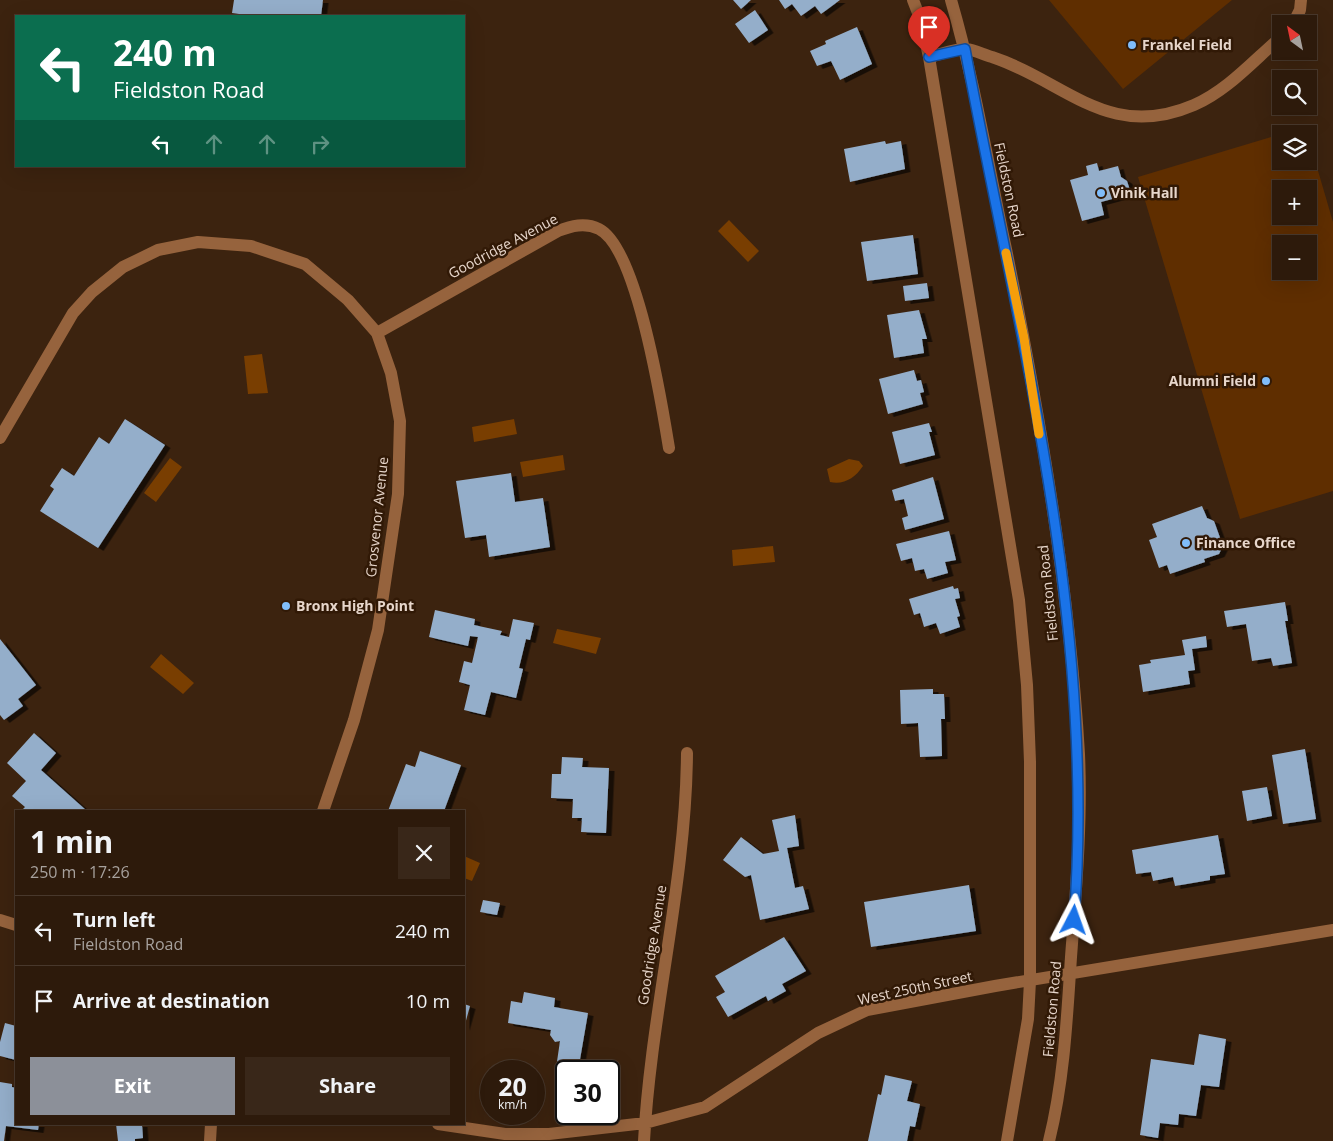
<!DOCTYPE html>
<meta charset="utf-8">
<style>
:root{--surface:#2d1a0b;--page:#392719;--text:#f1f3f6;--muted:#a7a19d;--line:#48382c;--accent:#8c9099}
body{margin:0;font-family:"Open Sans",sans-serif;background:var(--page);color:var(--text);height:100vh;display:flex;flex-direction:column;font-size:19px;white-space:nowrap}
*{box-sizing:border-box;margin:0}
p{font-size:16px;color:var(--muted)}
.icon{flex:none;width:28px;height:28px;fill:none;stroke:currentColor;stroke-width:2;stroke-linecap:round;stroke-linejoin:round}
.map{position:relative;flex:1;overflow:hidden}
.panel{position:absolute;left:15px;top:810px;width:450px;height:315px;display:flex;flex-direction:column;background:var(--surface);border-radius:0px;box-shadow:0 5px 20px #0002,0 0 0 1px var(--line)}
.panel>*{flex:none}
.banner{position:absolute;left:15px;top:15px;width:450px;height:152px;border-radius:0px;box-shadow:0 5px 20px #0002,0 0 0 1px var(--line);background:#0b6e4f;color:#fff;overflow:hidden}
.needle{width:32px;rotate:327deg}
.controls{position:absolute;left:1272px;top:15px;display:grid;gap:10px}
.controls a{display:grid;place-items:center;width:45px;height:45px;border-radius:0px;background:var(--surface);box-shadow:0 5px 20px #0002,0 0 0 1px var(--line);font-size:25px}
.speed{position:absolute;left:480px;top:1060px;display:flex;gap:10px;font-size:25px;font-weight:700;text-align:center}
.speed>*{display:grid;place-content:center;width:65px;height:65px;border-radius:50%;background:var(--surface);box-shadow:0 5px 20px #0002,0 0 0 1px var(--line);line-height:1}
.speed small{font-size:12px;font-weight:400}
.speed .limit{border:2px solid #111;border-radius:8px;background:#fff;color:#111}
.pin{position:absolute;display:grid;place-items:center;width:42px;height:42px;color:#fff;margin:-51px -21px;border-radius:50% 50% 50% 0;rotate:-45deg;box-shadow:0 0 5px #0007}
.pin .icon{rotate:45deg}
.me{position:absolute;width:55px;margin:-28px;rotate:4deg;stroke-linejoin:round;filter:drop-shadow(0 0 4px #0008)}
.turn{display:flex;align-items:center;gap:18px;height:105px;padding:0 15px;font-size:22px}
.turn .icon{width:65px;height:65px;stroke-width:2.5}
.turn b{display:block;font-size:35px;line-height:42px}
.lanes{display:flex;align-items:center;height:48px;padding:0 15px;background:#0003;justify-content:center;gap:25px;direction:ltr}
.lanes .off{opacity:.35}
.round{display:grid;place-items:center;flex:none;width:52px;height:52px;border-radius:0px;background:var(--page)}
.head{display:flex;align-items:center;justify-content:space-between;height:85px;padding:0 15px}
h1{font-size:30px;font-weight:700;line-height:38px}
.cta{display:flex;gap:10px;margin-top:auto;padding:10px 15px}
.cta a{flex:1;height:58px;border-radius:0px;background:var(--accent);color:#fff;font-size:20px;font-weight:700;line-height:58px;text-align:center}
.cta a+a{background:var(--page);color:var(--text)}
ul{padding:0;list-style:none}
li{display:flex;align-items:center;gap:15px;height:70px;padding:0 15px;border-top:1px solid var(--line)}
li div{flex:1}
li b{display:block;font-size:19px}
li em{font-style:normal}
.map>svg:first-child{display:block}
.green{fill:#5f2e00;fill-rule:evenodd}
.water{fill:#793e01}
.building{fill:#94aeca;filter:url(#shadow)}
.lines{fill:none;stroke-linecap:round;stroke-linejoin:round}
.minor{stroke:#96633d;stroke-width:12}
.route-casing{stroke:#114b97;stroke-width:12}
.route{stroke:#1a73e8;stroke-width:9}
.slow{stroke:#f59e0b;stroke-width:9}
.poi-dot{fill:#80bdfa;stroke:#311906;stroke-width:2}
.labels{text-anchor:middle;stroke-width:5;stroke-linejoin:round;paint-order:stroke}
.poi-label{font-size:14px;font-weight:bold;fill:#e7d6cb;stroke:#311906;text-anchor:start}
.street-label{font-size:14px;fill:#e7d6cb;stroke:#311906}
</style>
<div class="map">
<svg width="1333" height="1141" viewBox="0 0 1333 1141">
<defs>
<filter id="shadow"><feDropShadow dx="5.5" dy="3" stdDeviation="0" flood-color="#0009"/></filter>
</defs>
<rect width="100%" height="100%" fill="#3c230f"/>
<path class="green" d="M 1049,0 L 1232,0 L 1123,89 Z
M 1281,134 L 1281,161 L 1309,161 L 1309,140 L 1333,222 L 1333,491 L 1240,519 L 1138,177 ZM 1281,189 L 1309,189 L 1309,216 L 1281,216 ZM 1281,244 L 1309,244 L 1309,271 L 1281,271 Z"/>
<path class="water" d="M 729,220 L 759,251 L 748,262 L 718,231 Z
M 262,354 L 268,393 L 248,394 L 244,356 Z
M 514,419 L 517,434 L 474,442 L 472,427 Z
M 563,455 L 565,470 L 523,477 L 520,462 Z
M 170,458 L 182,467 L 156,502 L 144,493 Z
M 849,459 L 859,461 L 863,466 C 855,478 844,485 830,482 L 827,469 Z
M 773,546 L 775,562 L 733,566 L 732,550 Z
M 557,629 L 601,638 L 596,654 L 553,643 Z
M 161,654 L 194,683 L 183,694 L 150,667 Z
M 464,856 L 480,863 L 472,881 L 464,878 Z"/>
<path class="building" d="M 234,0 L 323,0 L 321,16 L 288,14 L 288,16 L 254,16 L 232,13 Z
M 733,0 L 751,0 L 741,9 Z
M 779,0 L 840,0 L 821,14 L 815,6 L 801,16 L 792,4 L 785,9 Z
M 755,10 L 768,30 L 749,43 L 735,24 Z
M 857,27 L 872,64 L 840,80 L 831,61 L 817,66 L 810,51 L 826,44 L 825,41 Z
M 885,141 L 886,144 L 901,141 L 905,169 L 850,182 L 844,149 Z
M 1097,163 L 1099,171 L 1118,166 L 1121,177 L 1127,181 L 1130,190 L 1127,195 L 1101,202 L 1104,215 L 1082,221 L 1070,180 L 1088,175 L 1086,166 Z
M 913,235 L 918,274 L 867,281 L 861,242 Z
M 927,283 L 929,298 L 905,301 L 903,286 Z
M 919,310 L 927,339 L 922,339 L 924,353 L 894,358 L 887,315 Z
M 914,370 L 917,381 L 921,380 L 924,392 L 920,393 L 923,404 L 888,414 L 879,379 Z
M 125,419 L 165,445 L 98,548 L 40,511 L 54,489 L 50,486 L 62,468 L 74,476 L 99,437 L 109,444 Z
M 929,423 L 932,432 L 929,432 L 935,455 L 900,464 L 892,432 Z
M 511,473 L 515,502 L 543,498 L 550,547 L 489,557 L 486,535 L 465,538 L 456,481 Z
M 933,477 L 944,519 L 905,530 L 902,518 L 908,516 L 904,499 L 895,501 L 892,490 Z
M 1202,506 L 1207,518 L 1214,521 L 1223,546 L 1219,554 L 1204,559 L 1205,562 L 1170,574 L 1167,565 L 1159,568 L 1149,540 L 1157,537 L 1152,524 Z
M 949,531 L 956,560 L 945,562 L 948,573 L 927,579 L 924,569 L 915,571 L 912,558 L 901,561 L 896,544 Z
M 953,586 L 954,589 L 958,588 L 960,598 L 955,599 L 960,616 L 957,617 L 960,627 L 940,634 L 936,623 L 924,627 L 920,613 L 914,615 L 909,599 Z
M 1285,602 L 1288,621 L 1285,621 L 1292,663 L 1273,666 L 1271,658 L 1252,661 L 1246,624 L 1227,627 L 1224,611 Z
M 435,610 L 475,619 L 474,625 L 502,631 L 500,635 L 509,637 L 513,619 L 534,623 L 530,640 L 526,639 L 519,668 L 523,669 L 516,698 L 491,692 L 485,715 L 464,710 L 470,685 L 459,682 L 464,661 L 472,663 L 478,637 L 470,636 L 468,646 L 429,637 Z
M 1206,636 L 1207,647 L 1192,649 L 1195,670 L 1188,671 L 1190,684 L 1143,692 L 1139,665 L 1151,663 L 1150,660 L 1185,655 L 1182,640 Z
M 0,639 L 36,685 L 18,699 L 23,706 L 4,720 L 0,715 Z
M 933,689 L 933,694 L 944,694 L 945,719 L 941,719 L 942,756 L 920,757 L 918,723 L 901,724 L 900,690 Z
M 34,733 L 56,753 L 41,770 L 87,811 L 26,811 L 23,809 L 25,807 L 12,796 L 26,781 L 7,763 Z
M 1305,749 L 1316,819 L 1283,824 L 1272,755 Z
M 420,751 L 461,765 L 444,811 L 388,811 L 406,764 L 415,767 Z
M 562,757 L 583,758 L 582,767 L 609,768 L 606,833 L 581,832 L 582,818 L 572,818 L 573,799 L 551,798 L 552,774 L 561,774 Z
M 1267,787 L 1272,816 L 1247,821 L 1242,791 Z
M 795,815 L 799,846 L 787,848 L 795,888 L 803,886 L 809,909 L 760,920 L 751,875 L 745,877 L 723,860 L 741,837 L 763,854 L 779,851 L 772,820 Z
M 1218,835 L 1225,874 L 1210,876 L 1210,880 L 1175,886 L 1173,877 L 1153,881 L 1151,872 L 1136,874 L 1132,850 Z
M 969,885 L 976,931 L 871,947 L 864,902 Z
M 483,900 L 500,903 L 497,915 L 480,912 Z
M 784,937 L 806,971 L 782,984 L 786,991 L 768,1001 L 766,996 L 728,1017 L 716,997 L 725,992 L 715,976 Z
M 524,992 L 555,998 L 554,1007 L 588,1013 L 578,1071 L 566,1071 L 566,1084 L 554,1082 L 560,1041 L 555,1042 L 550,1035 L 551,1030 L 508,1023 L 511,1001 L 522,1003 Z
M 464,1004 L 470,1006 L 464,1028 Z
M 5,1023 L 16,1026 L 16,1060 L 0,1056 L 0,1042 Z
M 1199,1034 L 1226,1039 L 1219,1087 L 1201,1085 L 1196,1116 L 1179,1114 L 1178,1125 L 1160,1123 L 1158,1138 L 1140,1135 L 1151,1059 L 1194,1065 Z
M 885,1075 L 912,1081 L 907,1101 L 920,1104 L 915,1127 L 910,1126 L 907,1141 L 868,1141 L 878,1094 L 881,1095 Z
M 0,1082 L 12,1084 L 12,1087 L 16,1088 L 16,1124 L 39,1124 L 38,1130 L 6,1126 L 4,1141 L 0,1141 Z
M 116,1124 L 142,1124 L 143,1138 L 135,1139 L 135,1141 L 118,1141 Z"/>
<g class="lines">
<path class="minor" d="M 913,0 L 920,18 L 929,57 L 1019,600 L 1027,685 L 1030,762 L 1030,981 L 1028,1019 L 1007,1141
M 951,0 C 975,82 988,166 1006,249 C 1040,416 1069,584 1079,754 C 1082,822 1076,890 1071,957 C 1067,1018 1064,1081 1049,1141
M 1293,24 L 1300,10 L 1301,0
M 929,57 C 940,55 955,48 966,49 C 975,50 984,55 992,57 C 1065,81 1108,142 1194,105 C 1227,91 1254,60 1281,37
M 377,333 L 558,231 C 571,226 585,222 599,229 C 637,248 662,405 669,448
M 0,438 L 73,313 L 92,292 L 123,267 L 158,250 L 198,242 L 251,246 L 305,264 L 348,300 L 377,333 L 391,373 L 400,421 L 398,494 L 378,630 L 354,720 L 323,811
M 0,920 L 16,925
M 438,1124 L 505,1134 L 549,1134 L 645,1123 L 705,1107 L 818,1033 L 867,1010 L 995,986 L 1333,930
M 210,1141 L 211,1124
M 644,1141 C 651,1011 686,884 687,753"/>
</g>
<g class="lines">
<defs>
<path id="route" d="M 929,57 L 965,49 C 1019,336 1097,625 1074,920"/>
</defs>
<use href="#route" class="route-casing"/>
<use href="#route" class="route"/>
<path class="slow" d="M 1006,253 L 1024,338 L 1039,434"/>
</g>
<g class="poi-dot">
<circle cx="1132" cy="45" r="5"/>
<circle cx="1101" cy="193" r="5"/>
<circle cx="1266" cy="381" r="5"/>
<circle cx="1186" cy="543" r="5"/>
<circle cx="286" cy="606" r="5"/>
</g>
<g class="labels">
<g class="poi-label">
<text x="1142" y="50">Frankel Field</text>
<text x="1111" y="198">Vinik Hall</text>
<text x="1256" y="386" text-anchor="end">Alumni Field</text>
<text x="1196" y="548">Finance Office</text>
<text x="296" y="611">Bronx High Point</text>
</g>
<g class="street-label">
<text transform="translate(1009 190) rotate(78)" y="5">Fieldston Road</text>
<text transform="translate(503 246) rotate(-28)" y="5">Goodridge Avenue</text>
<text transform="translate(377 517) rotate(-84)" y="5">Grosvenor Avenue</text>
<text transform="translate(1048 593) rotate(-96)" y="5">Fieldston Road</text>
<text transform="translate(652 945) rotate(-81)" y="5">Goodridge Avenue</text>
<text transform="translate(915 988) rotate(-12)" y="5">West 250th Street</text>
<text transform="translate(1052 1009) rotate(-85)" y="5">Fieldston Road</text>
</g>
</g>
</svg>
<div class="controls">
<a><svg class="needle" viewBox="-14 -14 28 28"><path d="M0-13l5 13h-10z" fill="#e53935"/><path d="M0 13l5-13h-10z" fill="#a7a19d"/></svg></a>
<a><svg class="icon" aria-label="search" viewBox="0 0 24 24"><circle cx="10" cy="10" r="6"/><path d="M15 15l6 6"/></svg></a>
<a><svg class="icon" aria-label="layers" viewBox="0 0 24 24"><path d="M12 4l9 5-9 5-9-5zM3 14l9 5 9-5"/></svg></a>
<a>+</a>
<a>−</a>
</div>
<div class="speed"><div>20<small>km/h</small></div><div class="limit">30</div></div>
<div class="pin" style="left:929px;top:57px;background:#d93025"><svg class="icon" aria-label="arrive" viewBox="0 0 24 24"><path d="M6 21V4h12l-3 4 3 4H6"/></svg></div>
<svg class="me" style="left:1074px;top:920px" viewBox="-20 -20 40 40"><path d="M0-17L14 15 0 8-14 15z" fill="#1a73e8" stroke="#fff" stroke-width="4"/></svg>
<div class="banner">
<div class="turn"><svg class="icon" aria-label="left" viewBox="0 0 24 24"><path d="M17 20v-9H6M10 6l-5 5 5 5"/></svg><div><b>240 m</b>Fieldston Road</div></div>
<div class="lanes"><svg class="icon" aria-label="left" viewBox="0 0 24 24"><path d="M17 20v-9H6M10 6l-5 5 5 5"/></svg><svg class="icon off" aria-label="ahead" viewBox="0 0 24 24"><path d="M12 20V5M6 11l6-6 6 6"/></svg><svg class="icon off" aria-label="ahead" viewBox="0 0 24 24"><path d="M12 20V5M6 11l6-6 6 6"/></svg><svg class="icon off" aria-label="right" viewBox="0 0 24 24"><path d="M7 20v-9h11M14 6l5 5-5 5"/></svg></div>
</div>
<section class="panel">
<div class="head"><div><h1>1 min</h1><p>250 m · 17:26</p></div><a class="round"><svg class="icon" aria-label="close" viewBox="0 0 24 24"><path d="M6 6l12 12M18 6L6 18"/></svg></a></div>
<ul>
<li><svg class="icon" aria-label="left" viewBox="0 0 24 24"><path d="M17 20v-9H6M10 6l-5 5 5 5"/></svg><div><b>Turn left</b><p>Fieldston Road</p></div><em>240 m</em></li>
<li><svg class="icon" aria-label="arrive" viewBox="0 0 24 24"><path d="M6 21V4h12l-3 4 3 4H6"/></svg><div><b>Arrive at destination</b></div><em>10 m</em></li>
</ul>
<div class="cta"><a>Exit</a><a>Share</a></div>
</section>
</div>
